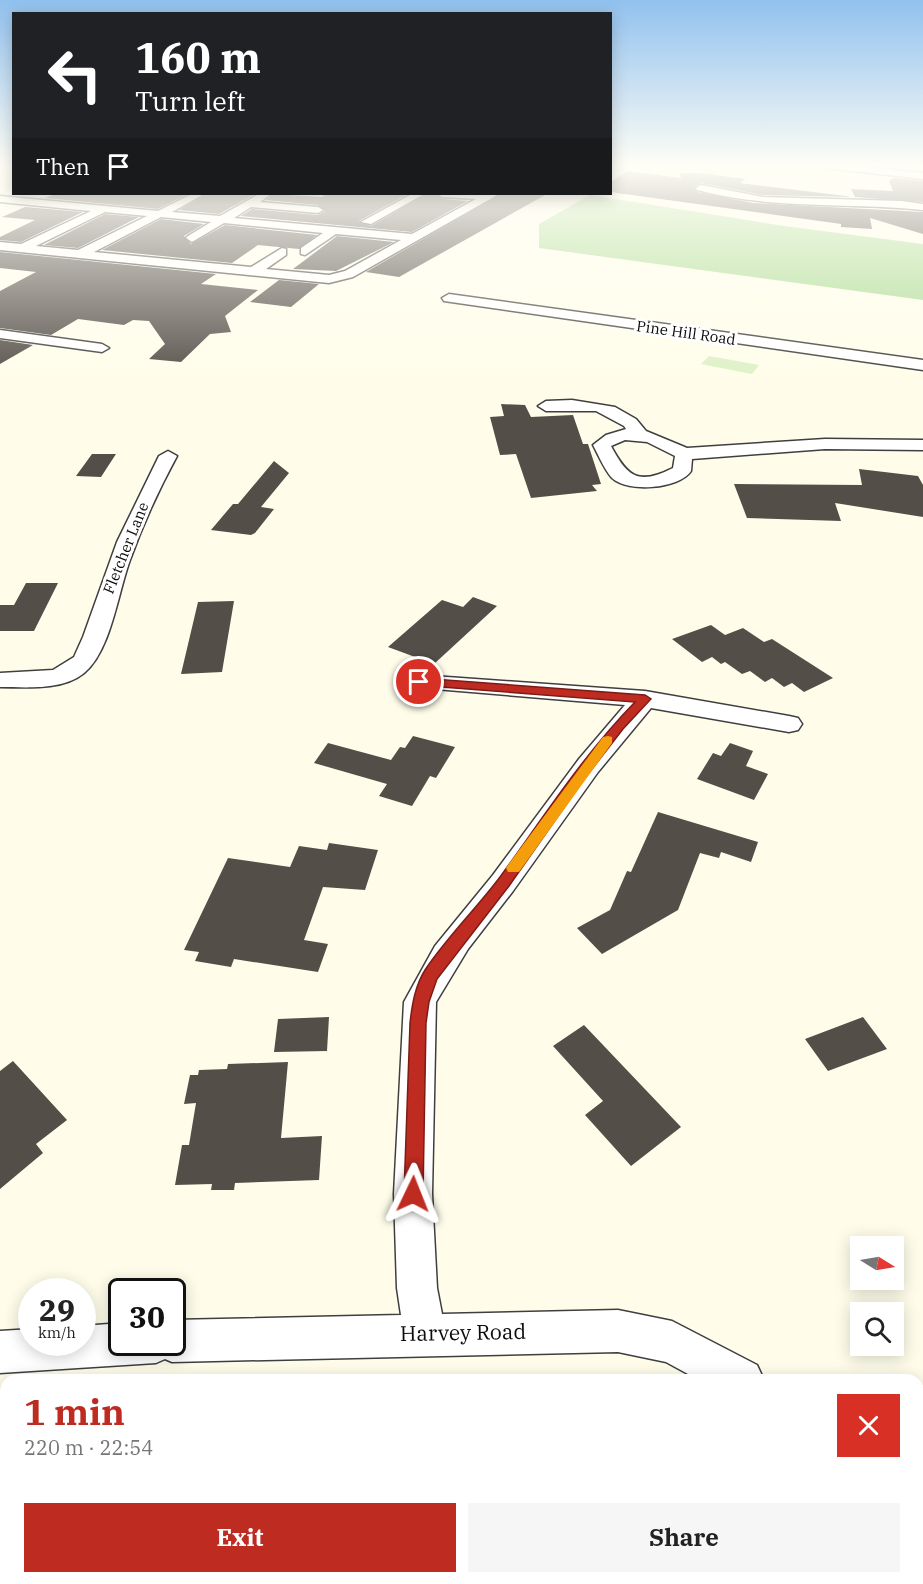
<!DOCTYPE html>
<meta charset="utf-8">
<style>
:root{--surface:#fff;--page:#f6f6f6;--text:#222;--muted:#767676;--accent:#be2b21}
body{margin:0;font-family:"IBM Plex Serif",serif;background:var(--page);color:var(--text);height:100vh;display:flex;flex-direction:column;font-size:22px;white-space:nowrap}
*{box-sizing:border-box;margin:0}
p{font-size:20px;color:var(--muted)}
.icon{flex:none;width:33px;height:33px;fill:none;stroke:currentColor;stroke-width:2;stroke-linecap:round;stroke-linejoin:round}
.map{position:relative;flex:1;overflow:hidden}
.side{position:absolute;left:0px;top:1374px;width:924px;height:210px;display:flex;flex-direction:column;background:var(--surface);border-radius:18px 18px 0 0;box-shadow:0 3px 15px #0003}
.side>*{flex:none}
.top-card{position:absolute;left:12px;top:12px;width:600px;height:183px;border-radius:0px;box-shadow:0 3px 15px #0003;background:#202124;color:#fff;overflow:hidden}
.needle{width:39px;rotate:101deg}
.fabs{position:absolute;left:850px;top:1236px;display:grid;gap:12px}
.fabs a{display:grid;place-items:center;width:54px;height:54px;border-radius:0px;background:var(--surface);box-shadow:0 3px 15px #0003;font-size:30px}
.speed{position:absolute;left:18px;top:1278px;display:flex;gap:12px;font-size:30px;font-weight:700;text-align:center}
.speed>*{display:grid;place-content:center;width:78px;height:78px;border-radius:50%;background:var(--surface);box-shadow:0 3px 15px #0003;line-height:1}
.speed small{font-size:15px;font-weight:400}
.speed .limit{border:3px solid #111;border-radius:9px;background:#fff;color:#111}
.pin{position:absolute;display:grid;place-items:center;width:51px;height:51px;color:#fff;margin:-26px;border:3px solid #fff;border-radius:50%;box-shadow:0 2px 6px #0007}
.me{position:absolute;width:66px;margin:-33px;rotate:2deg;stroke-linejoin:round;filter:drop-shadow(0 0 4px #0008)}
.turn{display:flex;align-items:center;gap:21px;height:126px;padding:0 24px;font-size:27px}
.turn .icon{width:78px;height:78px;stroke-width:2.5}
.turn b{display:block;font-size:42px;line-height:51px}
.then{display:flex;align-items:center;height:57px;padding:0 24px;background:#0003;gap:12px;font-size:22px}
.round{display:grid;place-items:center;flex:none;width:63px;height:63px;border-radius:0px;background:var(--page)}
.overview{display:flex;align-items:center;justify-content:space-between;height:102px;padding:0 24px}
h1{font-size:36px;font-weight:700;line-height:45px;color:var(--accent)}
.button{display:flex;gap:12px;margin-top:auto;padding:12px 24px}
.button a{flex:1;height:69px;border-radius:0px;background:var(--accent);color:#fff;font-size:24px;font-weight:700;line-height:69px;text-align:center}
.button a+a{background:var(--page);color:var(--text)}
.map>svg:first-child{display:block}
.forest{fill:#abdb93}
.pitch{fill:#ddf1c6}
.building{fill:#544e48}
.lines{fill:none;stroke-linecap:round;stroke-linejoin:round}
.minor-casing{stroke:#3f3f3f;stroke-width:3}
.minor{fill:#fff;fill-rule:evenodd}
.route{fill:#be2b21;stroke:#7c1c15;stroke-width:1.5}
.slow{fill:#f59e0b}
.labels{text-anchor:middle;stroke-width:6;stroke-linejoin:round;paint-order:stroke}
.far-street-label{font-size:15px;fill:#0c0c0c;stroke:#fff}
.near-street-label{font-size:21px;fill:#0c0c0c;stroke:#fff}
</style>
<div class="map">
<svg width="923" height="1584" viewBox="0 0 923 1584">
<rect width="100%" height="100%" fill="#fffdea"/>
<path class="forest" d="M 590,195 L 784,226 L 923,244 L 923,300 L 539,248 L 539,224 Z"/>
<path class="pitch" d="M 709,356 L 759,365 L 752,374 L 701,364 Z"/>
<path class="building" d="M 628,171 L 681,178 L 680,173 L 700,173 L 745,179 L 740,183 L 854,197 L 763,195 L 701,183 L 694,187 L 697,192 L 753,203 L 923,212 L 923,234 L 870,218 L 872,229 L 841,227 L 841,224 L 610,192 L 610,182 Z
M 893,178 L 923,181 L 923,202 L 855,197 L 851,189 L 893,191 L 889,181 Z
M 55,194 L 188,194 L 158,209 L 45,198 Z
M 206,194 L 255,194 L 219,214 L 179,210 Z
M 273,194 L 322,197 L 326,194 L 408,194 L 359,221 L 371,226 L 426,194 L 435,194 L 442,199 L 468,201 L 412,232 L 241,216 L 252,209 L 318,215 L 325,211 L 318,205 L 266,200 Z
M 501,194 L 547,194 L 399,277 L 366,272 Z
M 25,207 L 83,212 L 21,242 L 0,240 L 0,237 L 35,220 L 2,217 Z
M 105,214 L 139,217 L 78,248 L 44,245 Z
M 161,219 L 204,224 L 184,236 L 191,244 L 225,225 L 317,235 L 299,249 L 258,245 L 232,263 L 102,250 Z
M 337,236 L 394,242 L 336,271 L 293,269 Z
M 0,252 L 216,274 L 201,284 L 258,290 L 225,316 L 231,332 L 210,334 L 181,362 L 149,359 L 165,344 L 149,321 L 133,320 L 124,325 L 78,319 L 51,335 L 0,328 L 0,291 L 36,272 L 0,268 Z
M 279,280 L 319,284 L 291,307 L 250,302 Z
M 0,340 L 33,345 L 0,364 Z
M 501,404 L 525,405 L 531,417 L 573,415 L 583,444 L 588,444 L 601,484 L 592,485 L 597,491 L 531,498 L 516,454 L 500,455 L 490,417 L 504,416 Z
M 92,454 L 116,454 L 101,477 L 76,476 Z
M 274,461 L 289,473 L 261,507 L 274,509 L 255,533 L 251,535 L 211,530 L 233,504 L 238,504 Z
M 859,469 L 918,476 L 923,485 L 923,517 L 835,503 L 841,521 L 747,518 L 734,484 L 862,485 Z
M 26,583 L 58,583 L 34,631 L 0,631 L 0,605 L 14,605 Z
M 473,597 L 497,606 L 434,664 L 388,647 L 442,600 L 463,607 Z
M 234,601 L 222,672 L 181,674 L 198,602 Z
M 711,625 L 725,635 L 743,628 L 764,642 L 772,639 L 833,678 L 804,692 L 792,683 L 784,687 L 772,678 L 765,682 L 750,671 L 742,674 L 725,662 L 721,664 L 712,657 L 702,662 L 672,639 Z
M 413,736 L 455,747 L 436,778 L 430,776 L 412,806 L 379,796 L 387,784 L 314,763 L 328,743 L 391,760 L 400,747 L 405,748 Z
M 730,743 L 753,751 L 746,766 L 768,774 L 754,800 L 697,779 L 713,753 L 721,756 Z
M 658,812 L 758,842 L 751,862 L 721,852 L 719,858 L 700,853 L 678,910 L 602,954 L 577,928 L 610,910 L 627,871 L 631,872 Z
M 329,843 L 378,850 L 365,890 L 323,887 L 304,940 L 328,944 L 318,972 L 234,959 L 231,967 L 195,961 L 199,952 L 184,950 L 228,858 L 290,867 L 299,846 L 327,850 Z
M 329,1017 L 327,1051 L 274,1052 L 278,1019 Z
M 863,1017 L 887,1049 L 828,1071 L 805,1039 Z
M 584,1025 L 681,1127 L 631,1166 L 585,1115 L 603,1101 L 553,1046 Z
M 13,1061 L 67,1120 L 36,1144 L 43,1153 L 0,1189 L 0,1071 Z
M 288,1062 L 281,1138 L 322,1136 L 319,1180 L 235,1183 L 234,1190 L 211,1190 L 212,1184 L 175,1185 L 182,1145 L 189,1145 L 196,1103 L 184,1104 L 190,1075 L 198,1075 L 199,1070 L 227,1069 L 228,1064 Z"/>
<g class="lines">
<defs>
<path id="minor" d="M 821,165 L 849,165 L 923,173 L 923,179 L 826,168 Z
M 701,185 L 763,197 L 902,201 L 923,204 L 923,210 C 847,202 772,210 697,190 L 696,188 Z
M 192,194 L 204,194 L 172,212 L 220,216 L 259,194 L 271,194 L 260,202 L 318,207 L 323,210 L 318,213 L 251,207 L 234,218 L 412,234 L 476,199 L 442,197 L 437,194 L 499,194 L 353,277 L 329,283 L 0,250 L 0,242 L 21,244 L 91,211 L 0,202 L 0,196 L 158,211 ZM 105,212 L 147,216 L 78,250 L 36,246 ZM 161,217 L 211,222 L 188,236 L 186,238 L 192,242 L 224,223 L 323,233 L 301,248 L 301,254 L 305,255 L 336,234 L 401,240 L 345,271 L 329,275 L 266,269 L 286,255 L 286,249 L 282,248 L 251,267 L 94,252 Z
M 412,194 L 424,194 L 371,224 L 361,222 Z
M 449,294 L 923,360 L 923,370 L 444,301 L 442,298 Z
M 0,330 L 102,344 L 109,348 L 102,352 L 0,338 Z
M 572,400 L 615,407 L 636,419 L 646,431 L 687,448 L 825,439 L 923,440 L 923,450 L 825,449 L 692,459 L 691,471 C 679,489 628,493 612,478 C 604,469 599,456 593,445 L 606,435 L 626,429 L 624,426 L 596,411 L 546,411 L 538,406 L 546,401 ZM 625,440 L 647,442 L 675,456 L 673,468 C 639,485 628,478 611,446 Z
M 168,451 L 177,456 C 159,489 143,524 130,560 C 118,592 111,651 84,673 C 62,691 26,687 0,687 L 0,673 L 53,670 L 74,657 L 83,637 L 117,542 L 159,456 Z
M 419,675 L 645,691 L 789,716 L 798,718 L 802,724 L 798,730 L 789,732 L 651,708 L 598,772 L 513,891 L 468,949 L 436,1002 L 432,1194 L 437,1288 L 442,1314 L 618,1310 L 672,1321 L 757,1365 L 764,1380 L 699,1380 L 666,1362 L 618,1352 L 172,1362 L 165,1359 L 156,1363 L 0,1373 L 0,1331 L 32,1329 L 32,1342 L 82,1342 L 82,1326 L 122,1323 L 122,1342 L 172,1342 L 172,1320 L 401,1315 L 397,1288 L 394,1194 L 404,1002 L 435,946 L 493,875 L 579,759 L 625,705 L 411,687 L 407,682 L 411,677 Z
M 918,1453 L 923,1455 L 923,1502 L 918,1500 Z"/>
</defs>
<use href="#minor" class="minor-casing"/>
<use href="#minor" class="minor"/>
</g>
<linearGradient id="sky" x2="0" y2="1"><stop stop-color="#91c1ee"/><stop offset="0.43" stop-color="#fffef6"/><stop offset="1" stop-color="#fffef6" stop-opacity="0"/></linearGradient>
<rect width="923" height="386" fill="url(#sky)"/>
<path class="route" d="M 419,678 L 645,695 L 651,699 L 623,729 L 582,782 L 509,886 L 437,979 L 429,1002 L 426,1023 L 423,1194 L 420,1201 L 413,1203 L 407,1201 L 404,1194 L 410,1023 C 412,1005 415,986 425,970 C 447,937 476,909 500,877 C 543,818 583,755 635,702 L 415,685 L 413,682 Z"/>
<path class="slow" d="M 608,736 L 612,737 L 612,743 L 519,872 L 508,872 L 506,868 L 508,865 L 603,737 Z"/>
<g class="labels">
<g class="far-street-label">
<text transform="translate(686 333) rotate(8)" y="5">Pine Hill Road</text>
<text transform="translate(126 548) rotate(-68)" y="5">Fletcher Lane</text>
</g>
<g class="near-street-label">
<text transform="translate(463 1333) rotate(-1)" y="7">Harvey Road</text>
</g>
</g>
</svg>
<div class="fabs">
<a><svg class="needle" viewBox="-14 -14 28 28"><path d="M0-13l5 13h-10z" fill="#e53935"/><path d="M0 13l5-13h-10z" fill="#767676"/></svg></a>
<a><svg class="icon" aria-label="search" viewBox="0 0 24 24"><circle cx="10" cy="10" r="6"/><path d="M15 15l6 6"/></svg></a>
</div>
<div class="speed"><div>29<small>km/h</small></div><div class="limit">30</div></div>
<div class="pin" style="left:419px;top:682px;background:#d93025"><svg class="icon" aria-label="arrive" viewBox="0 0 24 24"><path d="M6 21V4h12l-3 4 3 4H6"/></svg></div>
<svg class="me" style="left:413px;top:1194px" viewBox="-20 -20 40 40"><path d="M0-17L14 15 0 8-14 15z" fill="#be2b21" stroke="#fff" stroke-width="4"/></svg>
<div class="top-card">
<div class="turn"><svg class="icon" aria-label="left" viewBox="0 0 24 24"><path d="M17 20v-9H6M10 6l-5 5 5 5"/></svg><div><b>160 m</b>Turn left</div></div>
<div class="then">Then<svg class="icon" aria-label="arrive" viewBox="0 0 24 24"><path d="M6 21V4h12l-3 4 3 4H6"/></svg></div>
</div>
<section class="side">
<div class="overview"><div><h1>1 min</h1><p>220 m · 22:54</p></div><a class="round" style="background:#d93025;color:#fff"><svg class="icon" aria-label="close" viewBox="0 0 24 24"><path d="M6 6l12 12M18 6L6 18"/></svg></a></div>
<div class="button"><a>Exit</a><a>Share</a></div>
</section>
</div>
